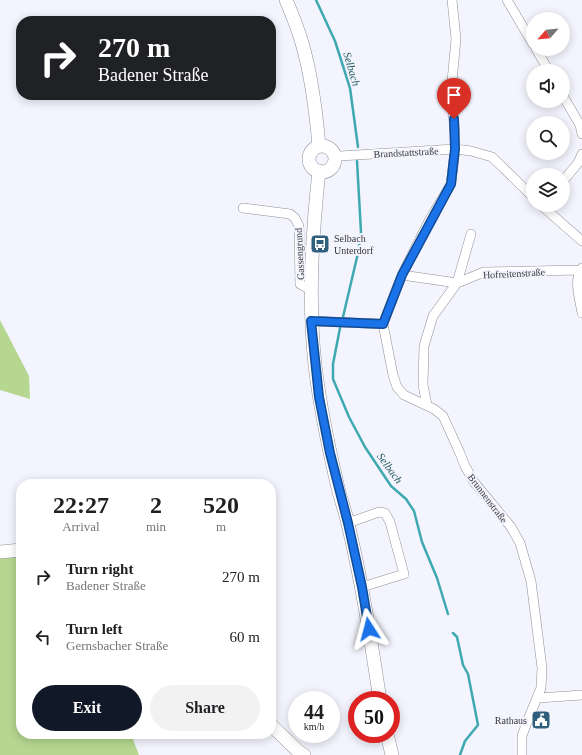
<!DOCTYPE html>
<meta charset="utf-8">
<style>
:root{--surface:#fff;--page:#f2f2f2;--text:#202124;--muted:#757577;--accent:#111827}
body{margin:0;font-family:"Times New Roman",serif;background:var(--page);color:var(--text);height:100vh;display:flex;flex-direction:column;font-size:15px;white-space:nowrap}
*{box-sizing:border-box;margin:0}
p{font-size:13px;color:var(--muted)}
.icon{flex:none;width:22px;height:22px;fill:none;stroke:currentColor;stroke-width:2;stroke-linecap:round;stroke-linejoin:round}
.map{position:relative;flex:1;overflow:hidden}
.side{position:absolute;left:16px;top:479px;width:260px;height:260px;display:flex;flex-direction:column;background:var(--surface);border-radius:16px;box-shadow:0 2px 10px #0003}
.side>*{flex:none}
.hud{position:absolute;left:16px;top:16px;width:260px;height:84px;border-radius:16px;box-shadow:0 2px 10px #0003;background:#202124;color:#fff;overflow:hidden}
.needle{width:26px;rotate:243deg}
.buttons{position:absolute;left:526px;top:12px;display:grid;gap:8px}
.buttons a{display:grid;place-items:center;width:44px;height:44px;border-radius:50%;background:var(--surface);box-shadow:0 2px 10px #0003;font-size:20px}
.speed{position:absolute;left:288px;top:691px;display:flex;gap:8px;font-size:20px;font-weight:700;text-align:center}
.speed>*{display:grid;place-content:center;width:52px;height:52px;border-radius:50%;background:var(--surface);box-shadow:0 2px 10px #0003;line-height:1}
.speed small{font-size:10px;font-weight:400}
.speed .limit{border:6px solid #d22;background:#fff;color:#111}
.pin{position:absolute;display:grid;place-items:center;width:34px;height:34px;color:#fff;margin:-41px -17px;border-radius:50% 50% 50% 0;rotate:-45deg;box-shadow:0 0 4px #0007}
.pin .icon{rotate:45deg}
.me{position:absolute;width:44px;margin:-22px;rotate:351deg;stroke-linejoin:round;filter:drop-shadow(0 0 3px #0008)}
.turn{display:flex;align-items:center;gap:14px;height:84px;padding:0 16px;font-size:18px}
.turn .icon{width:52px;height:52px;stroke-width:2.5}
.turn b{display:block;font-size:28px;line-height:34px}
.eta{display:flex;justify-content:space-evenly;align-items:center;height:68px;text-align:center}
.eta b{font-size:24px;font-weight:600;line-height:28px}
.cta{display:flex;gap:8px;margin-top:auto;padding:8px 16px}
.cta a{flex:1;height:46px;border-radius:24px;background:var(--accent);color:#fff;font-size:16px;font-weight:600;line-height:46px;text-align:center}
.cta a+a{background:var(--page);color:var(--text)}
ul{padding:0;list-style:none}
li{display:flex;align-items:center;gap:12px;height:60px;padding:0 16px}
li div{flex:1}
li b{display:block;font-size:15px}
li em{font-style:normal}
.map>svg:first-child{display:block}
.green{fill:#b5d790}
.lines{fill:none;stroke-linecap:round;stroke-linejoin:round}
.stream{stroke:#3fa9b2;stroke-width:2.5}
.street-casing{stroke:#8f9098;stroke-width:10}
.secondary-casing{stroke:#8f9098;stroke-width:14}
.street{stroke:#fff;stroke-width:9}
.secondary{stroke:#fff;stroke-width:13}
.route-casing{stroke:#114b97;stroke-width:10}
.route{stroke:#1a73e8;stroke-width:7}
.labels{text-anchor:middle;stroke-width:4;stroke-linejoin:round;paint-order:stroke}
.street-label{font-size:10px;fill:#39393c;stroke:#f3f4fd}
.poi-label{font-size:10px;fill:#39393c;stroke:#f3f4fd;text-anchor:start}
.water-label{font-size:11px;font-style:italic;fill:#1f595e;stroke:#f3f4fd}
</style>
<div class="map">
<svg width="582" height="755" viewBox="0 0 582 755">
<rect width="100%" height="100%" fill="#f3f4fd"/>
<path class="green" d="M 0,320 L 29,376 L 30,399 L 0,390 Z
M 21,548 L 21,734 L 131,734 L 139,755 L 0,755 L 0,549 Z"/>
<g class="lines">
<path class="stream" d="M 316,0 L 335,41 L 350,88 L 358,147
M 343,317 L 358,253 L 361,232 L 357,161
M 340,328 L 333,364 L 333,379 L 349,417 L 365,447 L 391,486 L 406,499 L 414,511 L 422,542 L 437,578 L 448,614
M 453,633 L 457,637 L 463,665 L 468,674 L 478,725 L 465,741 L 460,755"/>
<defs>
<path id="street" d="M 452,0 L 456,39 L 451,92 L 455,133 L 455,149 L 451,184 L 429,221 L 402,275 L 383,324 L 393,375 L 397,387 L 404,395 L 434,409 L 443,416 L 459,451 L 465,466 L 474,482 L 511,527 L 520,543 L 531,581 L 542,668 L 541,688 L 527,722 L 522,736 L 522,755
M 507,0 L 533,44
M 536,49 L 549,71
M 563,96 L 580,125 L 582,134
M 334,158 L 340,156 L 455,149 L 471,151 L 492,157 L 533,197
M 563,181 L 578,163 L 582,154
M 541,205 L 582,241
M 243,208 L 290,214 L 295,218 L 299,226 L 300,284 L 311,290
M 582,268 C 573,279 580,300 582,313
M 402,275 L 457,283 L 484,272 L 580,270
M 311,321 L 383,324
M 427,405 L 423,385 L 424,346 L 433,316 L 457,283 L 471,234
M 348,523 L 379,512 L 385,513 L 390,522 L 404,574 L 362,587
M 538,698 L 582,695"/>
<path id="secondary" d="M 286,0 C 292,14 298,29 302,43 C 312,77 316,111 319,146
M309 159a13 13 0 1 1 26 0a13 13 0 1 1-26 0Z
M 319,171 C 312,236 308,300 315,365 C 320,408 329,450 339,492 C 342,503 346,514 348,524 C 362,582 371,641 380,700
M 0,552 L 21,550
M 271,725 L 298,751 L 304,755
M 387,734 L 392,755"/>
</defs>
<use href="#street" class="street-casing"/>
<use href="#secondary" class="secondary-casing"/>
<use href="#street" class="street"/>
<use href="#secondary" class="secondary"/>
</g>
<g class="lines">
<defs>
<path id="route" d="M 369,629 L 362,587 L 348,523 L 330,453 L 319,397 L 311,321 L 383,324 L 402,275 L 451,184 L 455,149 L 454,119"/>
</defs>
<use href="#route" class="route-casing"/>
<use href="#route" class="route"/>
</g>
<defs>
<symbol id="bus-square" viewBox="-11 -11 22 22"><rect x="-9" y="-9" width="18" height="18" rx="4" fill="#2e5f7d" stroke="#f3f4fd"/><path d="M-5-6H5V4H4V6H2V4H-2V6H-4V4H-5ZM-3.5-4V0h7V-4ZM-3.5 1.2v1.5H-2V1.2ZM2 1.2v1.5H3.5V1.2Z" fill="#fff"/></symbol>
<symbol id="civic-square" viewBox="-11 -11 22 22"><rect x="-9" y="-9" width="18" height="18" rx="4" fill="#2e5f7d" stroke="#f3f4fd"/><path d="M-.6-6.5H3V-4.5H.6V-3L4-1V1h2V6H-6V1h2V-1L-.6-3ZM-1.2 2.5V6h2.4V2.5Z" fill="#fff"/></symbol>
</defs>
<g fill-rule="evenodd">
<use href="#bus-square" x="309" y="233" width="22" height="22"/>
<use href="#civic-square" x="530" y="709" width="22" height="22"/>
</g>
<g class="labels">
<g class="street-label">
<text transform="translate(406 152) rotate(-3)" y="4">Brandstattstraße</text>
<text transform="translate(299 254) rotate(-93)" y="4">Gassengrund</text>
<text transform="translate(514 273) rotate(-3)" y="4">Hofreitenstraße</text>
<text transform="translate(488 498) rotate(53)" y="4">Brunnenstraße</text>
</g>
<g class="poi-label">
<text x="334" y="242">Selbach<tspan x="334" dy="12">Unterdorf</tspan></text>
<text x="527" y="724" text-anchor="end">Rathaus</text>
</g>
<g class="water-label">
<text transform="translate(352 69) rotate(74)" y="4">Selbach</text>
<text transform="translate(390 468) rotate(54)" y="4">Selbach</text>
</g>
</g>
</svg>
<div class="buttons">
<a><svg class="needle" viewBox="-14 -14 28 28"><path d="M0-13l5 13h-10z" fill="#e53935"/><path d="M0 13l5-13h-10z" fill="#757577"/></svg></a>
<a><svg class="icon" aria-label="sound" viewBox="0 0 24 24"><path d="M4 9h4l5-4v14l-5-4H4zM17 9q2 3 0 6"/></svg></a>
<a><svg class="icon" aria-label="search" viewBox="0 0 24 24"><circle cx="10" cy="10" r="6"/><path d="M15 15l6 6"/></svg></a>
<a><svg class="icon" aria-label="layers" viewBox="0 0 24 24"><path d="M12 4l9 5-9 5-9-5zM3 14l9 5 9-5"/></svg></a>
</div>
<div class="speed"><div>44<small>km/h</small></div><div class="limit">50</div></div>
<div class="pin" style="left:454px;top:119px;background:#d93025"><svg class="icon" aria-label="arrive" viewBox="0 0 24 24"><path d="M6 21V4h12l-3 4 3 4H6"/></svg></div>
<svg class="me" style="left:369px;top:629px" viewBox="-20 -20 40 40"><path d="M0-17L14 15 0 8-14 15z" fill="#1a73e8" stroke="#fff" stroke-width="4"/></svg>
<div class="hud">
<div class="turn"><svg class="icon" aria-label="right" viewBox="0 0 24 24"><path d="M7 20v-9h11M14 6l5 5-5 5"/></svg><div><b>270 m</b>Badener Straße</div></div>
</div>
<section class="side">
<div class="eta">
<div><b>22:27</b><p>Arrival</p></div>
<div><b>2</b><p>min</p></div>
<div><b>520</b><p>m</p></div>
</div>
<ul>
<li><svg class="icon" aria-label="right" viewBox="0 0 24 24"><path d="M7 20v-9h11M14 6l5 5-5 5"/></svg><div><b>Turn right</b><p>Badener Straße</p></div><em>270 m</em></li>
<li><svg class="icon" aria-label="left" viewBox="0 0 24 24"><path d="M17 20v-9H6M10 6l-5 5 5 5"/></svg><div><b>Turn left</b><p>Gernsbacher Straße</p></div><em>60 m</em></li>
</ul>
<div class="cta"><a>Exit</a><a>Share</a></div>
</section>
</div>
